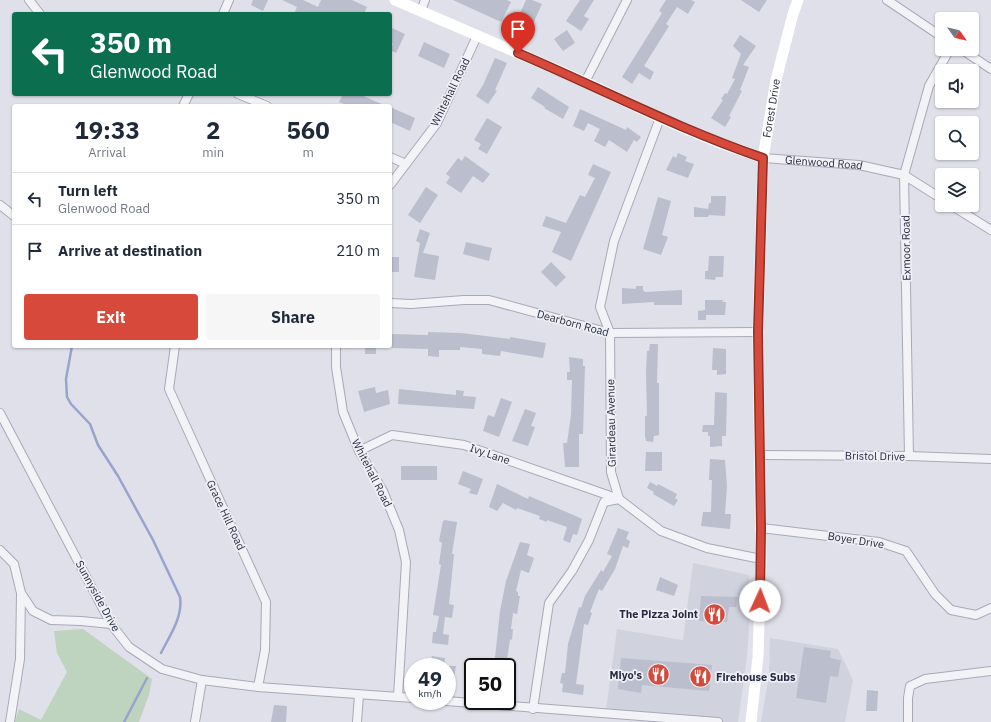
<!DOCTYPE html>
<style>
:root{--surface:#fff;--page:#f6f6f7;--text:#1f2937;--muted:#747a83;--line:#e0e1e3;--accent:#d74a3b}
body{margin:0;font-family:"IBM Plex Sans",sans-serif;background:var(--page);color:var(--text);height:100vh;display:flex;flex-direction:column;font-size:15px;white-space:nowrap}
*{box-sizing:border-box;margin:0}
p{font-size:13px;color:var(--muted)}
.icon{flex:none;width:22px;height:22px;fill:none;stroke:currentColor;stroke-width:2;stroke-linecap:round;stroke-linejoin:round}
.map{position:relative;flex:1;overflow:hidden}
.side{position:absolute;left:12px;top:104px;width:380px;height:244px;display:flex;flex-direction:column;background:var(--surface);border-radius:4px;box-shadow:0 1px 3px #0004}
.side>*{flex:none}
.banner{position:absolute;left:12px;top:12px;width:380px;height:84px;border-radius:4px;box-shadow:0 1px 3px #0004;background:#0b6e4f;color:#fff;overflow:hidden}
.needle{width:26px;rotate:124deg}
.buttons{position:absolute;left:935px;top:12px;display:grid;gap:8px}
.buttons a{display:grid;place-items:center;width:44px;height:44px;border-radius:4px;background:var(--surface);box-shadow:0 1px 3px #0004;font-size:20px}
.speed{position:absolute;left:404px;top:658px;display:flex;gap:8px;font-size:20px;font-weight:700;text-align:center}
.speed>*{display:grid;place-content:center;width:52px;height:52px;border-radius:50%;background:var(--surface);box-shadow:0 1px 3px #0004;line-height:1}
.speed small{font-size:10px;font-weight:400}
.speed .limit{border:2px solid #111;border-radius:6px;background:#fff;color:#111}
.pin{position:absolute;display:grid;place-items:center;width:34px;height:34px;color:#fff;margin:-41px -17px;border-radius:50% 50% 50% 0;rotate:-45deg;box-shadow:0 0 4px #0007}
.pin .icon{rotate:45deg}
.me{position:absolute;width:44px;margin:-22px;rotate:2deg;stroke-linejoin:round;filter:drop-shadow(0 0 3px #0008)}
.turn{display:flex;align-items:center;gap:14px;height:84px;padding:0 12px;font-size:18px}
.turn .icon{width:52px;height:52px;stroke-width:2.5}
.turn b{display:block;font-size:28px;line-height:34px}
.eta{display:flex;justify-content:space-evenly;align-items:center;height:68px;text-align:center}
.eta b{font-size:24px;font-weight:700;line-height:28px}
.primary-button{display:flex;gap:8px;margin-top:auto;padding:8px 12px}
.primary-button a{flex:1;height:46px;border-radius:4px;background:var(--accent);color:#fff;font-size:16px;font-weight:700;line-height:46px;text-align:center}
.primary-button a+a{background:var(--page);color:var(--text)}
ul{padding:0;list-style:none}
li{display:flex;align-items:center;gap:12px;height:52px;padding:0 12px;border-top:1px solid var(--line)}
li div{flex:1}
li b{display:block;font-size:15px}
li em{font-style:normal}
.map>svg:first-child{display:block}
.built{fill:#d0d2de}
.green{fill:#bfd4bf}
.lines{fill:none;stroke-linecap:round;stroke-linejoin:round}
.stream{stroke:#97a4cc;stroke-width:2.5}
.building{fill:#bbbecc}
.street-casing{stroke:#a8a9b7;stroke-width:10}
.street{stroke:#f2f2f7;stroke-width:8}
.secondary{stroke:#fff;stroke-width:11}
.route-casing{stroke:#8c3026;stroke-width:10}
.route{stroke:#d74a3b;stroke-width:7}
.labels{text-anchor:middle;stroke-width:3.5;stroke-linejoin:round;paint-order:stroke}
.street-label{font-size:11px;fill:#272a41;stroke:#eef0f6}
.poi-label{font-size:11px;font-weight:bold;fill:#272a41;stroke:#eef0f6;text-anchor:end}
</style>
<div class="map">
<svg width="991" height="722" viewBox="0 0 991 722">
<rect width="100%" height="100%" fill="#dfe0e9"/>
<path class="built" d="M 693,563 L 749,575 L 750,611 L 747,656 L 738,722 L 671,722 L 606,710 L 617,629 L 683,640 Z
M 770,638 L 838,649 L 853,680 L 845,722 L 761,722 L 769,676 Z"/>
<path class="green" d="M 83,629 L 152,679 L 149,695 L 139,722 L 15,722 L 19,709 L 41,720 L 67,672 L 57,653 L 54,631 Z"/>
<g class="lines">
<path class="stream" d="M 72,346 L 66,379 L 67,397 L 71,404 L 90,424 L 98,445 L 118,476 L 153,540 L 180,597 C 183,617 170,635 161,653
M 124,722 L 147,678"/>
</g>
<path class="building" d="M 253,0 L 268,0 L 263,11 L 251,5 Z
M 282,0 L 303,0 L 318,7 L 321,0 L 352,0 L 367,7 L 364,14 L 294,14 L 297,7 Z
M 453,0 L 507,0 L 511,2 L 501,22 Z
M 526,0 L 532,0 L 542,4 L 532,26 L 517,20 Z
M 580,0 L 594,0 L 584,16 L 589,19 L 581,31 L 566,21 Z
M 666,0 L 691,0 L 695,2 L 688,14 L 677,7 L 666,24 L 669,26 L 644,66 L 654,72 L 650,80 L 639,73 L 632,84 L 622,77 L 662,13 L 659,11 Z
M 741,0 L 767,0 L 759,12 Z
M 390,27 L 405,34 L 396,53 L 390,50 L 393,44 L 390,42 Z
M 567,30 L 575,43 L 563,51 L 554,39 Z
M 740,35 L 756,46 L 743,65 L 749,67 L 740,90 L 742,91 L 729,116 L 731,117 L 725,127 L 711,118 L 723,100 L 721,99 L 725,93 L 727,94 L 735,79 L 732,78 L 741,54 L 733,46 Z
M 424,42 L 450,54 L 444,68 L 418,56 Z
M 495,58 L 507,63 L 495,90 L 497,91 L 488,104 L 476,96 L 483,85 Z
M 538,87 L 569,107 L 563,119 L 544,108 L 545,107 L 531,98 Z
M 343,94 L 359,94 L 386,106 L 349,106 L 339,102 Z
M 390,107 L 415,118 L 410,131 L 390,122 Z
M 580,109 L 626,130 L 627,127 L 641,137 L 637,142 L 634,140 L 627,152 L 609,140 L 605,147 L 594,141 L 600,129 L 588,123 L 584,131 L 573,126 Z
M 487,118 L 502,127 L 487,154 L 478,149 L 481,144 L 474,140 Z
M 678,153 L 687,157 L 685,161 L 694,164 L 688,178 L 666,170 L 673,156 L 676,158 Z
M 465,156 L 490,174 L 483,183 L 473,176 L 461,193 L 446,183 L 450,177 L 446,174 L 458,158 L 462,161 Z
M 593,164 L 611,172 L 571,261 L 552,252 L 561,232 L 542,226 L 546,216 L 566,223 L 580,195 L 585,197 L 595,178 L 588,175 Z
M 426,187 L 438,195 L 420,223 L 408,215 Z
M 711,196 L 726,196 L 725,216 L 709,215 L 708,217 L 694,217 L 694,207 L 708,209 L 709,203 L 711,203 Z
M 658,197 L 671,201 L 662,235 L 668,237 L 661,255 L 643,249 Z
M 420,229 L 430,233 L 423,253 L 439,256 L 435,280 L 414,277 L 420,243 L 416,241 Z
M 466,242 L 492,248 L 489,261 L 463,254 Z
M 709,256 L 724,256 L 723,277 L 716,277 L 715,280 L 705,279 L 705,271 L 708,271 Z
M 390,257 L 399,257 L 399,272 L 390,272 Z
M 551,262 L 566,277 L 556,287 L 541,272 Z
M 636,286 L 643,286 L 643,290 L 645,292 L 682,290 L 682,305 L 654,305 L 654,302 L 622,304 L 622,288 L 636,289 Z
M 705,300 L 723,300 L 722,302 L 726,302 L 725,315 L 706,315 L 706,320 L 698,320 L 698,311 L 705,310 Z
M 428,332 L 461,333 L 510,339 L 510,337 L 546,343 L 543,358 L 501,351 L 500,356 L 482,354 L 482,349 L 460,347 L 460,350 L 439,350 L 439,357 L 428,356 L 428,349 L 392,348 L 392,334 L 428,335 Z
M 650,344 L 658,344 L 657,383 L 659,383 L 659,435 L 654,436 L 653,442 L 646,441 L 645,436 L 645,416 L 647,416 L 646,372 L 647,351 L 649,351 Z
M 365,346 L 376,346 L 376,354 L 365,354 Z
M 713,348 L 726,349 L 726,374 L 717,375 L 717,370 L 712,370 Z
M 569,357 L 583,359 L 583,366 L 585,366 L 583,434 L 579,434 L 579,467 L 565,467 L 563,443 L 567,443 L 571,415 L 572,380 L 567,380 L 567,372 L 570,372 Z
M 375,387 L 376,393 L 388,390 L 390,404 L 364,412 L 358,391 Z
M 399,389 L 456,395 L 456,390 L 464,391 L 463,396 L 476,397 L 474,409 L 398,404 Z
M 715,392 L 727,393 L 726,436 L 722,436 L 722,446 L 710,447 L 710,436 L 708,436 L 708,432 L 702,432 L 703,425 L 714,425 Z
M 501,398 L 512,402 L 499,437 L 483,431 L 488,415 L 494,417 Z
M 525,409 L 536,413 L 531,426 L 535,427 L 528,446 L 512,441 Z
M 646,452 L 662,452 L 662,471 L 645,471 Z
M 710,459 L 725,460 L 727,486 L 725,514 L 731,514 L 730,529 L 701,526 L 703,512 L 711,512 L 712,480 L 709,480 Z
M 401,466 L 437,466 L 437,480 L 401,480 Z
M 463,471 L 483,479 L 477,495 L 469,493 L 471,489 L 458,484 Z
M 650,482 L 657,486 L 658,484 L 677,494 L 675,498 L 678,500 L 674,506 L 653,494 L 654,492 L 647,488 Z
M 497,484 L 528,499 L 529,496 L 578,517 L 582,519 L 577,535 L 573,534 L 570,543 L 563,540 L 567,527 L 547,520 L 547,522 L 539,519 L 540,516 L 517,508 L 516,510 L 503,503 L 497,511 L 489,507 Z
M 445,520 L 457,522 L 452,554 L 454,554 L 449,604 L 454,605 L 452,618 L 445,617 L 443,634 L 449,635 L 448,645 L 432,643 L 433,632 L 436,632 L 439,616 L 433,615 L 441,565 L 439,564 L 442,543 L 439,541 L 443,521 Z
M 618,528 L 629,532 L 626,539 L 630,541 L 628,548 L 623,546 L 615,569 L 602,591 L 599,589 L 590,612 L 592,613 L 588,625 L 584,624 L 576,684 L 584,685 L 583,695 L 562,692 L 563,684 L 560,683 L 562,673 L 565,673 L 568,644 L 579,607 L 581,608 L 585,596 L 601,570 L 603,572 L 612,556 L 607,554 Z
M 520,542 L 530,544 L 527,555 L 534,558 L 529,573 L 521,570 L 516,591 L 518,592 L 518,596 L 520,596 L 517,614 L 513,613 L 511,629 L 513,629 L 512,640 L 510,639 L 506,667 L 494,667 L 500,611 L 506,581 Z
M 660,577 L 678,585 L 674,596 L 656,590 Z
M 701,596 L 737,597 L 736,607 L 729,607 L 727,622 L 699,621 Z
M 804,647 L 831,651 L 830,658 L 841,660 L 838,677 L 830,676 L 826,703 L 796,698 Z
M 432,656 L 445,658 L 444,667 L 430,667 Z
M 621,658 L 712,665 L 709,691 L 642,685 L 641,693 L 618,689 Z
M 447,666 L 456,666 L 454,678 L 447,677 Z
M 867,690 L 878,691 L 877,711 L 866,711 Z
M 274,705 L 287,706 L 286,722 L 271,722 Z"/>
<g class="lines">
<defs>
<g id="street">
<path d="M 29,0 L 40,14"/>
<path d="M 887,0 L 942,37"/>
<path d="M 421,11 L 425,0"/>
<path d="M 223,14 L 229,0"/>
<path d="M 961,49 L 991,69"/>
<path d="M 585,82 L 627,0"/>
<path d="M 238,94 L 267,106"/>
<path d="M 183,106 L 189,94"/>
<path d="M 390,157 L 406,164"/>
<path id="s1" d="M 763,158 L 859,165 L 904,175 L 942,199"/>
<path d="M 390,185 L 437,123 L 477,36"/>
<path d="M 0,205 L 14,216"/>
<path d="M 951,205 L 991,230"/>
<path d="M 390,303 L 411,304 L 464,300 L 489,300 L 610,333 L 758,332"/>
<path d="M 175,346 L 169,389 L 266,602 L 265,650 L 258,687"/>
<path d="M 336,346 L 336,367 L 343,412 L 359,451 L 383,491 L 399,530 L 406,562 L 398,697"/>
<path d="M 0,413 L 111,624 L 129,647 L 162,669 L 202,680 L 258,687 L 413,698"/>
<path d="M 359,451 L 392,435 L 464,445 L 619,499 L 661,531 L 707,548 L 761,559"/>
<path d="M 760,455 L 909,456 L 991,459"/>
<path d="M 909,456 L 904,175 L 929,86 L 950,49"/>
<path d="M 761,528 L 879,542 L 906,551 L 935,594 L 951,610 L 976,615 L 991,608"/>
<path d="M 0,550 L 14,564 L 21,593 L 33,611 L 51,620 L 81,621 L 111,624"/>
<path d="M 446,701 L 718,722"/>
<path d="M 533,709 L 549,603 L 572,571 L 589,540 L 604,502 L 619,499 L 611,472 L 610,333 L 600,307 L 614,241 L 660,118"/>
<path d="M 10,722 L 20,659 L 21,594"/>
<path d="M 195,722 L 202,680"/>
<path d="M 357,722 L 359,695"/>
<path d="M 908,722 L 908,698 L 910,686 L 925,679 L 991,671"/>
</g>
</defs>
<use href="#street" class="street-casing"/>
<use href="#street" class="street"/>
<g class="secondary">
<path d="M 395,0 L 585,82 L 660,118 L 717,142 L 763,158"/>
<path id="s2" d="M 751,722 L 758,657 L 761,559 L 758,332 L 763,158 L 776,80 L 793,14 L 798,0"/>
</g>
</g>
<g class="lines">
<defs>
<path id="route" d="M 518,53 C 600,88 678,129 763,158 L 758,332 L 761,528 L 760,601"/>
</defs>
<use href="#route" class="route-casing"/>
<use href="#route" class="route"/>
</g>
<defs>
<symbol id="restaurant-disc" viewBox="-11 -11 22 22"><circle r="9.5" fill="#d74a3b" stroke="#eef0f6"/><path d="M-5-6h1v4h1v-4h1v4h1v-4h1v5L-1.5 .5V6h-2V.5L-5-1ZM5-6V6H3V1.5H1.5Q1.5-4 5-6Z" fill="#fff"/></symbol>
</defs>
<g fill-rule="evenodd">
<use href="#restaurant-disc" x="702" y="602" width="25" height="25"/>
<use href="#restaurant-disc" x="646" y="662" width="25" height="25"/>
<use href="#restaurant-disc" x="688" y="664" width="25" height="25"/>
</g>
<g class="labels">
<g class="street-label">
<text transform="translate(450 92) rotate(-64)" y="4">Whitehall Road</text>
<text dy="4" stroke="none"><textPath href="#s2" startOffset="615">Forest Drive</textPath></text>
<text dy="4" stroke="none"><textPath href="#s1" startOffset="61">Glenwood Road</textPath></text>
<text transform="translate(906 248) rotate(-91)" y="4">Exmoor Road</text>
<text transform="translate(573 323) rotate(15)" y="4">Dearborn Road</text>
<text transform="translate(611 423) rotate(-91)" y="4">Girardeau Avenue</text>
<text transform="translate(490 454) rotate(19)" y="4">Ivy Lane</text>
<text transform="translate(875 456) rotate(1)" y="4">Bristol Drive</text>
<text transform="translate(372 473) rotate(63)" y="4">Whitehall Road</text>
<text transform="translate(226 515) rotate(65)" y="4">Grace Hill Road</text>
<text transform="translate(856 540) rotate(9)" y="4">Boyer Drive</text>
<text transform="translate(98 596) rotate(61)" y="4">Sunnyside Drive</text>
</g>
<g class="poi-label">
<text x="698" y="618">The Pizza Joint</text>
<text x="642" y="679">Miyo's</text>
<text x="716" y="681" text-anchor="start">Firehouse Subs</text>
</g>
</g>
</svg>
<div class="buttons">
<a><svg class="needle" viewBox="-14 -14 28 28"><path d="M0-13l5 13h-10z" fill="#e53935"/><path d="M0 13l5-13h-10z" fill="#747a83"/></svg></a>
<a><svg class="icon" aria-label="sound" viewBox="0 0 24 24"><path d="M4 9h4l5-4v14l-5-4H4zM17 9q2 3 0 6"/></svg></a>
<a><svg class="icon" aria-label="search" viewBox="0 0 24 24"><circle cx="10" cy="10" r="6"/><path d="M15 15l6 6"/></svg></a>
<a><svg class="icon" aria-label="layers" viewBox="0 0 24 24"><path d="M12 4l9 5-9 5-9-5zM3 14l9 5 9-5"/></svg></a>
</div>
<div class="speed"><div>49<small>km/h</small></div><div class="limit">50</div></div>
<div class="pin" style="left:518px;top:53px;background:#d93025"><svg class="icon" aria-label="arrive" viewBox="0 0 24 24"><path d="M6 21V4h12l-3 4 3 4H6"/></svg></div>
<svg class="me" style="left:760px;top:601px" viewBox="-20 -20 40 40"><circle r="19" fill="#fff"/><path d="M0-13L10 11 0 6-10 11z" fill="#d74a3b"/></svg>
<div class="banner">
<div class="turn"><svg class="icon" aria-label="left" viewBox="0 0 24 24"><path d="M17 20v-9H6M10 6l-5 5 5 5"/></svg><div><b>350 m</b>Glenwood Road</div></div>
</div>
<section class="side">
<div class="eta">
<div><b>19:33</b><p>Arrival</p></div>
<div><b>2</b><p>min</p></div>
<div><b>560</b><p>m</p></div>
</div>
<ul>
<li><svg class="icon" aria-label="left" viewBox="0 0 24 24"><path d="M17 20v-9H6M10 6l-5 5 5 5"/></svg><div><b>Turn left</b><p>Glenwood Road</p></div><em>350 m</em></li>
<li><svg class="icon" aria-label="arrive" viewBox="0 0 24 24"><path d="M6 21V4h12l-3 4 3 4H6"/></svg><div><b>Arrive at destination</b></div><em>210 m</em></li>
</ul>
<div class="primary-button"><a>Exit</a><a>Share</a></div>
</section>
</div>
